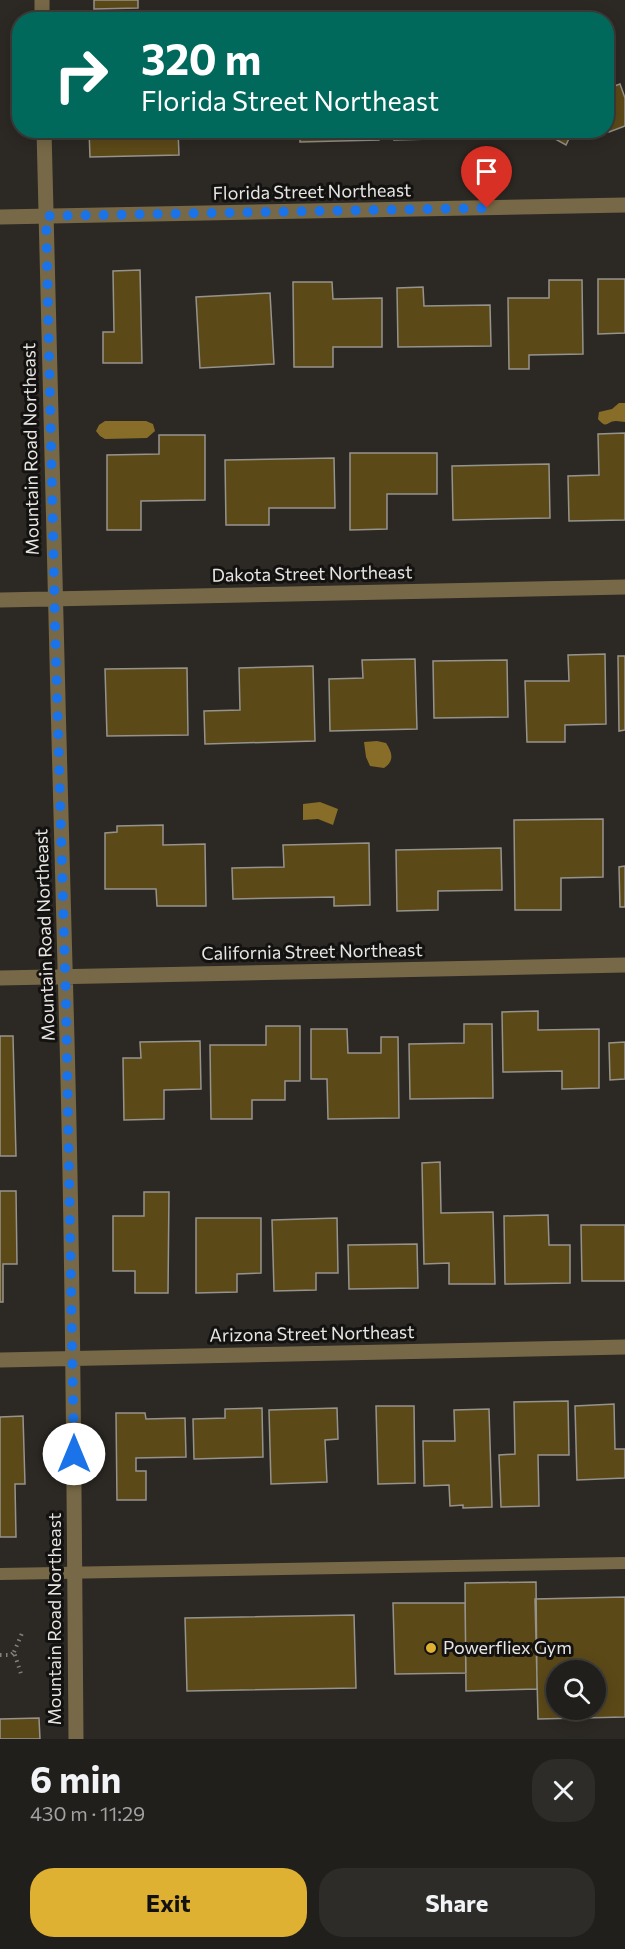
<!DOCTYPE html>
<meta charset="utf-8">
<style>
:root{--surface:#211f1b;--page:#2d2c28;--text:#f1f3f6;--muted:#a2a2a3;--line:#3e3d3a;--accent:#deb133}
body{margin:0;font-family:Commissioner,sans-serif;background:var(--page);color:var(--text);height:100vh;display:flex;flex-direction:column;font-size:22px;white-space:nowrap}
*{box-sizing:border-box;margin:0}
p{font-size:20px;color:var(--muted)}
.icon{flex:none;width:33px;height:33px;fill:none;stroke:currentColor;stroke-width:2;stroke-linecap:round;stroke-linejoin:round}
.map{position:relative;height:1739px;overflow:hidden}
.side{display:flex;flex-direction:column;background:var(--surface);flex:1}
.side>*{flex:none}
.hud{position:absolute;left:12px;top:12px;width:602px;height:126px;border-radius:24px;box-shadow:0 3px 15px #0003,0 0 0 2px var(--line);background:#00695c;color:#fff;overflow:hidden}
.buttons{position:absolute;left:546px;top:1660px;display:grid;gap:12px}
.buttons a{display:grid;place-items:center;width:60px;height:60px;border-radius:50%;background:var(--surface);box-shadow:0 3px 15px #0003,0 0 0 2px var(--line);font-size:30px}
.pin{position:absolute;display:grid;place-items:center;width:51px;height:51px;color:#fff;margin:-62px -26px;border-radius:50% 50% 50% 0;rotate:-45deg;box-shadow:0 0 6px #0007}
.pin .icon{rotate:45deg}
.me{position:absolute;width:66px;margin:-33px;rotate:0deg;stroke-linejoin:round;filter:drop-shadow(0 0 4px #0008)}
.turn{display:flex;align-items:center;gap:21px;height:126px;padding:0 30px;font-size:27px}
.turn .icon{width:78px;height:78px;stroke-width:2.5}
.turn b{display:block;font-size:42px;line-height:51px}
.round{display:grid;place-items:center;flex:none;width:63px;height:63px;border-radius:24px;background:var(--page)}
.overview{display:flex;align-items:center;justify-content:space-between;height:102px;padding:0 30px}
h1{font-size:36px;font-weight:700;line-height:45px}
.cta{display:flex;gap:12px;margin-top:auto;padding:12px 30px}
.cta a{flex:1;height:69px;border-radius:24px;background:var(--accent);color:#111;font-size:24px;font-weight:700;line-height:69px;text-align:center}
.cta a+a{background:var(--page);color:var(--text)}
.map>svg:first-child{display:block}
.water{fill:#876d27}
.building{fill:#5c4918;stroke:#96938d;stroke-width:1.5;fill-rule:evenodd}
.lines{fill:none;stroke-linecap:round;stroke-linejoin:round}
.path{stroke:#83817d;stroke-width:4;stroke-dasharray:1.5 4.5;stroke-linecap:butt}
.lane{stroke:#776947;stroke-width:12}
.street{stroke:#776947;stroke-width:15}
.route{stroke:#1a73e8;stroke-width:10;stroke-dasharray:0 18}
.poi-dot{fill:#deb133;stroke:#131210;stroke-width:2}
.labels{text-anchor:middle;stroke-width:6;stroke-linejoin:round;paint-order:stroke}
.street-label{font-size:18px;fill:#e7e6e3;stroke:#131210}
.poi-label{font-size:18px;fill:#e7e6e3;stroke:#131210;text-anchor:start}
</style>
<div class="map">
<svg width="625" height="1739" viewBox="0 0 625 1739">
<rect width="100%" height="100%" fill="#2c2924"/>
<path class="water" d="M 619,403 L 625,403 L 625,422 C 622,422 619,421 616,421 C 607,421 607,430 598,419 L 599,412 L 612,409 Z
M 105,421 L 146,421 L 153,424 L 155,431 L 147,438 L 105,439 L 100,436 L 96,431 L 99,425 Z
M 377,741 L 386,743 C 392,752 395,761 384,768 L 370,766 L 366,757 L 364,742 Z
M 320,802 L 338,809 L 333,825 L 318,819 L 303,820 L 303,804 Z"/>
<path class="building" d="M 94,0 L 138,0 L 138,8 L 94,9 Z
M 620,84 L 625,98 L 625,126 L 609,132 L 606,124 L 606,89 Z
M 89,130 L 178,130 L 179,155 L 90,157 Z
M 192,130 L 286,130 L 286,134 L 192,136 Z
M 300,130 L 379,130 L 379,140 L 300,142 Z
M 394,130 L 431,130 L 431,139 L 394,140 Z
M 539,130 L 573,130 L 566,145 Z
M 140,270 L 142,363 L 103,363 L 103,332 L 114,332 L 113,271 Z
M 598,279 L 625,279 L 625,333 L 598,334 Z
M 549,280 L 582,280 L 583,354 L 529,355 L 529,369 L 509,369 L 508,298 L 549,298 Z
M 293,282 L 332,282 L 333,299 L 382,298 L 382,347 L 333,347 L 333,367 L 294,367 Z
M 423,287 L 424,306 L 490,305 L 491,346 L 398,347 L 397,288 Z
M 270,293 L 274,364 L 200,368 L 196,297 Z
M 625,433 L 625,520 L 569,521 L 568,476 L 599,475 L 598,434 Z
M 159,435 L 205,435 L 205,500 L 141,501 L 141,530 L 107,530 L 107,455 L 159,454 Z
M 350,453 L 437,453 L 437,494 L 387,494 L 387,529 L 350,530 Z
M 334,458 L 335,508 L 269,508 L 269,525 L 226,525 L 225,460 Z
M 549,464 L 550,518 L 453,520 L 452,466 Z
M 605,654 L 606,724 L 565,725 L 565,742 L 527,742 L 525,681 L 569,681 L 568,655 Z
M 618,656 L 625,656 L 625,730 L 619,731 Z
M 415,659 L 417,729 L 330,731 L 329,679 L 363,678 L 362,660 Z
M 507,660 L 508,717 L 434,718 L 433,661 Z
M 313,666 L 315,741 L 205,744 L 204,711 L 240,710 L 239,668 Z
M 187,668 L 188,735 L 107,736 L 105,669 Z
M 603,819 L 603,877 L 561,878 L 561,910 L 515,910 L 514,820 Z
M 163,825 L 163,845 L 205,844 L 206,906 L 157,906 L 156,889 L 105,889 L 105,833 L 117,832 L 117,826 Z
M 369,843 L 370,905 L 334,906 L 334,897 L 233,899 L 232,868 L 284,867 L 283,845 Z
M 501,848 L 502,890 L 438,891 L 438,910 L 397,911 L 396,850 Z
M 625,866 L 625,907 L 620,907 L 619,867 Z
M 538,1011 L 538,1030 L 599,1029 L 599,1088 L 562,1089 L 562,1071 L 503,1072 L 502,1012 Z
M 464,1024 L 492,1024 L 493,1098 L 410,1099 L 409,1044 L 464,1043 Z
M 266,1026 L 300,1026 L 300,1081 L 285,1081 L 285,1100 L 252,1100 L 252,1119 L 211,1119 L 210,1045 L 266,1045 Z
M 311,1029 L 347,1029 L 348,1053 L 381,1053 L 381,1037 L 398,1037 L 399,1118 L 328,1119 L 327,1079 L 311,1079 Z
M 0,1036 L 13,1036 L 16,1156 L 0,1156 Z
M 200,1041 L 201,1089 L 164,1090 L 164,1119 L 124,1120 L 123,1058 L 141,1058 L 140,1042 Z
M 625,1042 L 625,1079 L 610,1080 L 609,1043 Z
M 440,1162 L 441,1213 L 493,1212 L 495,1284 L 449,1284 L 449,1263 L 424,1264 L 422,1163 Z
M 0,1191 L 16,1191 L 17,1264 L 3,1264 L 3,1302 L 0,1302 Z
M 144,1192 L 169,1192 L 168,1293 L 135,1293 L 135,1271 L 113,1271 L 113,1216 L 144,1216 Z
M 548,1215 L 549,1245 L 570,1245 L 570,1283 L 505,1284 L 504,1216 Z
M 196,1218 L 261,1218 L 261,1273 L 237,1274 L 237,1292 L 196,1293 Z
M 337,1218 L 338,1273 L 316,1273 L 316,1290 L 274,1291 L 272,1220 Z
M 581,1225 L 625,1225 L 625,1281 L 582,1281 Z
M 417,1244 L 418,1288 L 349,1289 L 348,1245 Z
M 568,1401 L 569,1455 L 538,1455 L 539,1506 L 501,1507 L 499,1455 L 515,1454 L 514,1402 Z
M 614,1404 L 615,1449 L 625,1449 L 625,1478 L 577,1480 L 575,1406 Z
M 376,1406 L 414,1406 L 415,1483 L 378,1484 Z
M 262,1408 L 263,1457 L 194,1459 L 193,1419 L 225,1418 L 225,1409 Z
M 337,1408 L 338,1439 L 325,1440 L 327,1482 L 271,1484 L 269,1410 Z
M 489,1409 L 492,1507 L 463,1508 L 463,1505 L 450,1506 L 449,1485 L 424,1486 L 423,1441 L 455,1441 L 454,1410 Z
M 116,1413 L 145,1413 L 146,1419 L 185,1418 L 186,1457 L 136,1458 L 136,1471 L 146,1471 L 146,1500 L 117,1500 Z
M 23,1416 L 25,1484 L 15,1484 L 16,1537 L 0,1537 L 0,1417 Z
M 536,1582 L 537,1689 L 466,1691 L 465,1583 Z
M 625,1597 L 625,1717 L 538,1719 L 535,1599 ZM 556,1671 L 596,1671 L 596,1710 L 556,1710 Z
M 393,1603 L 465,1603 L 466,1673 L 395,1674 Z
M 354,1615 L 356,1688 L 187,1691 L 185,1618 Z
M 39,1718 L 40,1739 L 0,1739 L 0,1719 Z"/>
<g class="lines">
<path class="path" d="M 14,1652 L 23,1631
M 0,1655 L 11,1655 L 14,1652 L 22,1677"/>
<path class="lane" d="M 0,1574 L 625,1563"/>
<path class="street" d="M 42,0 L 42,20
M 44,130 C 49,422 59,712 66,1003 C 73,1249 74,1494 76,1739
M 0,217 L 625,205
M 0,600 L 625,587
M 0,978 L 625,965
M 0,1360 L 625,1347"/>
</g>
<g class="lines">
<path class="route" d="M 74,1454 L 66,1004 L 55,625 L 46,216 L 487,208"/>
</g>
<circle class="poi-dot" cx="431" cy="1648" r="6"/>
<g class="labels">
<g class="street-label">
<text transform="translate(312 192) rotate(-1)" y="6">Florida Street Northeast</text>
<text transform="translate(31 449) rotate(-91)" y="6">Mountain Road Northeast</text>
<text transform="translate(312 574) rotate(-1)" y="6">Dakota Street Northeast</text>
<text transform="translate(45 935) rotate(-92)" y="6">Mountain Road Northeast</text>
<text transform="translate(312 952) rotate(-1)" y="6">California Street Northeast</text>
<text transform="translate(312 1334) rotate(-1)" y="6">Arizona Street Northeast</text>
<text transform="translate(55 1619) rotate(-90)" y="6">Mountain Road Northeast</text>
</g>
<g class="poi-label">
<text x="443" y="1654">Powerfliex Gym</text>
</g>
</g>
</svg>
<div class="buttons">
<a><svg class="icon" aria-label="search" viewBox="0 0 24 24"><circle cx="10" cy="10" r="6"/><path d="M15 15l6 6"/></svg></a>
</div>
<div class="pin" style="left:487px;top:208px;background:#d93025"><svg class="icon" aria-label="arrive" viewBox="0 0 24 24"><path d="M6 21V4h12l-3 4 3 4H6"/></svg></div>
<svg class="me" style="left:74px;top:1454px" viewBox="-20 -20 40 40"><circle r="19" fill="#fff"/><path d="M0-13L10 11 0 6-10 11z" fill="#1a73e8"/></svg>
<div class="hud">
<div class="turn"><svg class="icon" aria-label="right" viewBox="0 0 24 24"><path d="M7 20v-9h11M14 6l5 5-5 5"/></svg><div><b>320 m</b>Florida Street Northeast</div></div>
</div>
</div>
<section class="side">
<div class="overview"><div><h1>6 min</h1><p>430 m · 11:29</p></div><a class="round"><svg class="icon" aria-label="close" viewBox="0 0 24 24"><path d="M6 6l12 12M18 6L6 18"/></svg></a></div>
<div class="cta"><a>Exit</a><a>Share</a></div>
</section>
